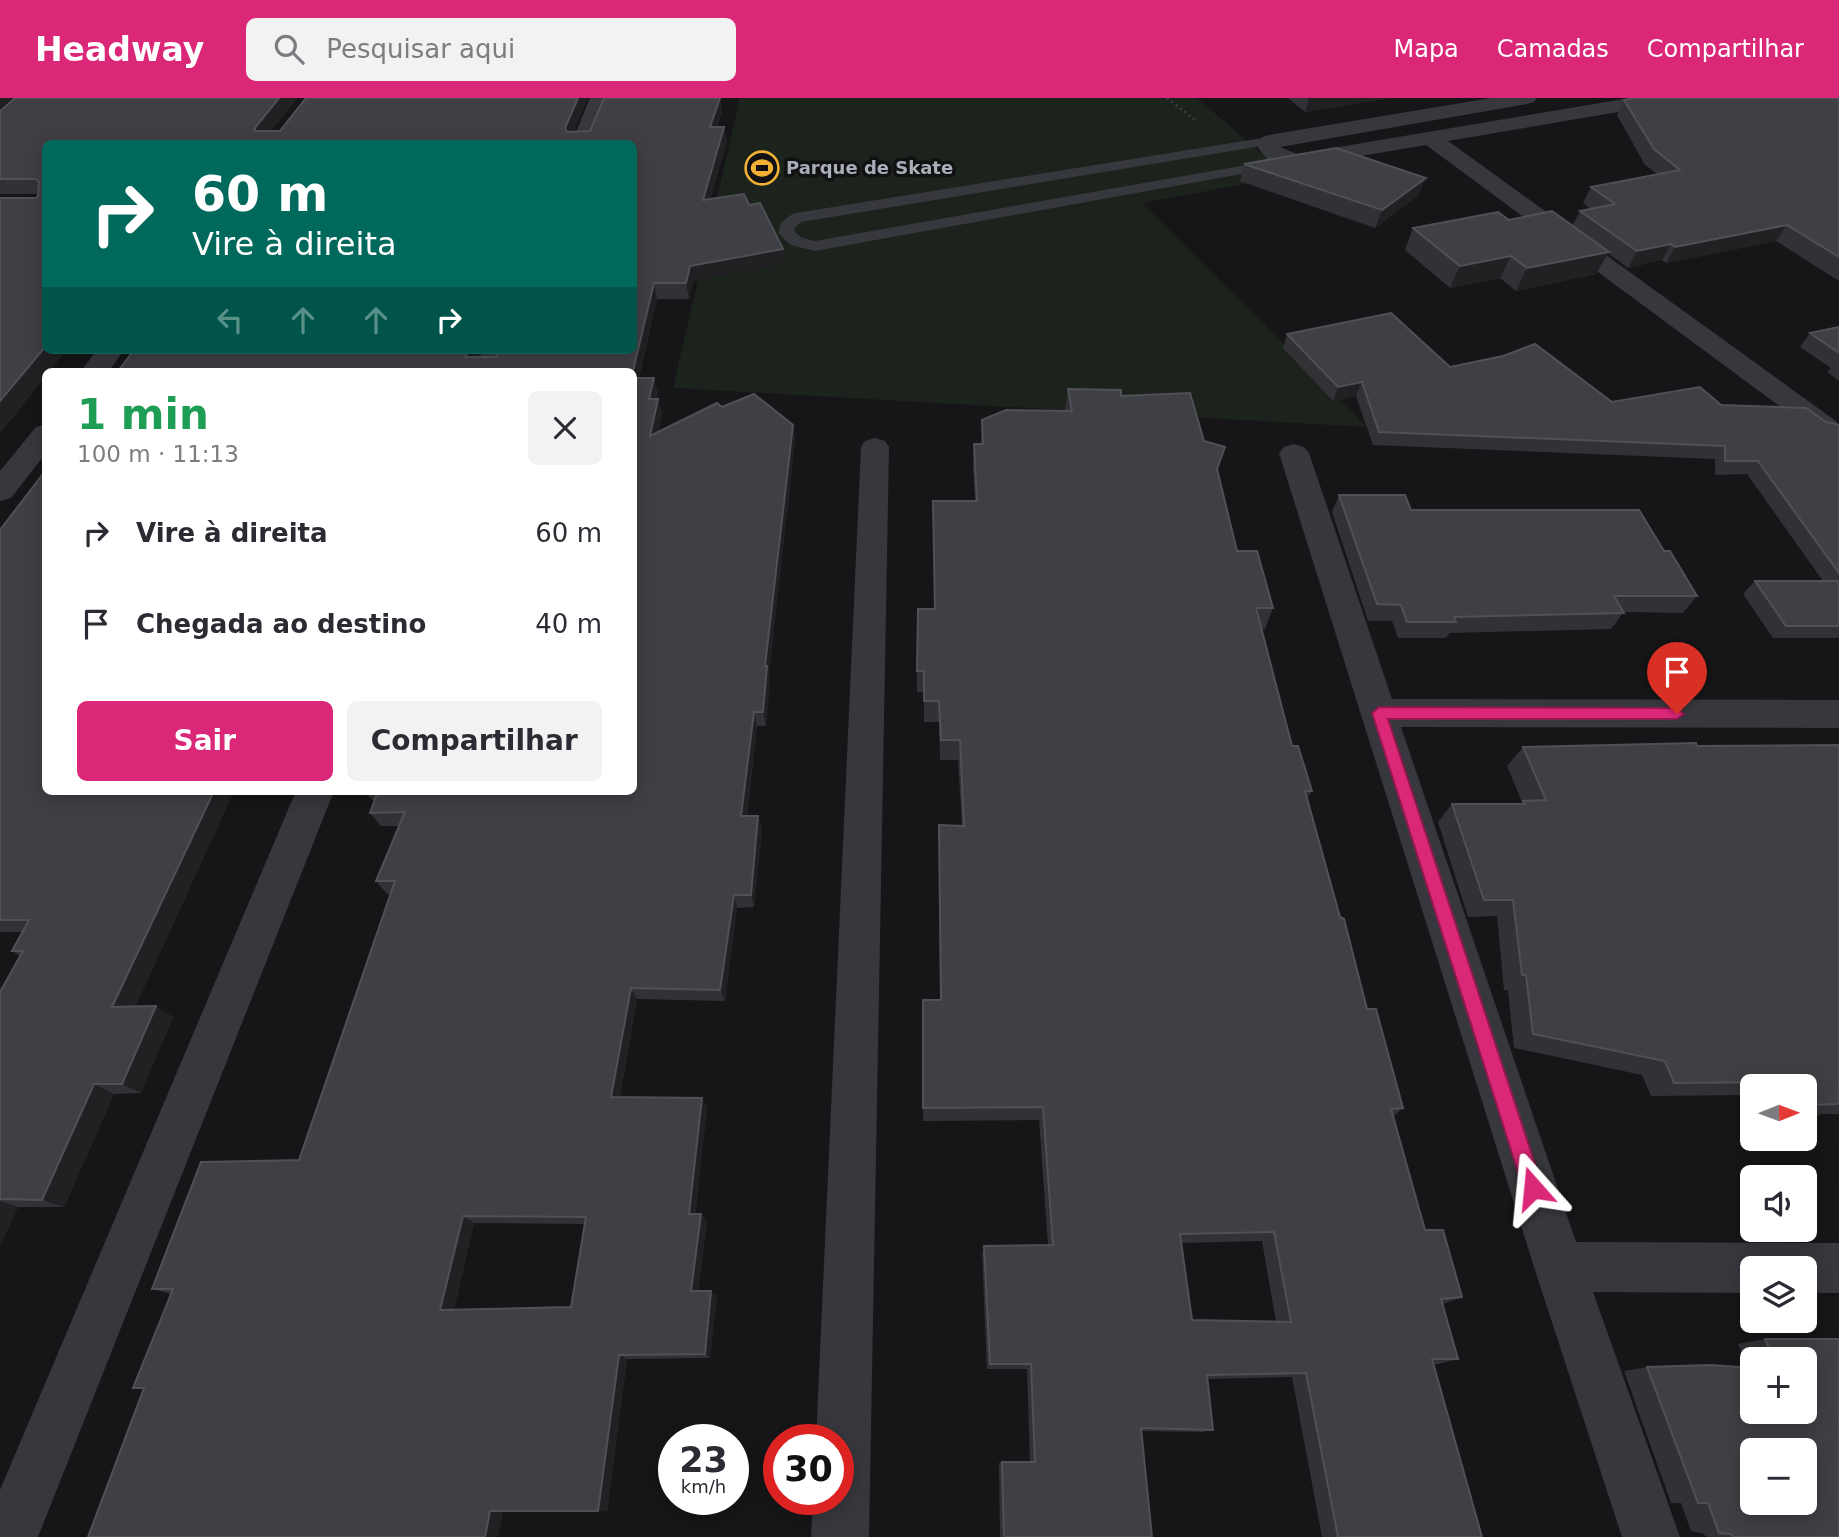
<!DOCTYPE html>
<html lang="pt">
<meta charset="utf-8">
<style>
:root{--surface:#fff;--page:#f2f2f3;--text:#2b2b33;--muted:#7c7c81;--accent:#db2777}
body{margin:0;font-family:"DejaVu Sans",sans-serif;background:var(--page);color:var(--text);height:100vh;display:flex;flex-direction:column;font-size:26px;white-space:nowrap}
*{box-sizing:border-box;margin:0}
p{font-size:23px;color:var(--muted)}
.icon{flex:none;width:38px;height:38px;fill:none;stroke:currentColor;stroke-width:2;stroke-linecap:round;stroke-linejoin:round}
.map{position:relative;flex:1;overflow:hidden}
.sheet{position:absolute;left:42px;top:270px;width:595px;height:427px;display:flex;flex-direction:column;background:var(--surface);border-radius:10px;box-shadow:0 4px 18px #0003}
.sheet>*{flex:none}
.banner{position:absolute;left:42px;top:42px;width:595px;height:214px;border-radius:10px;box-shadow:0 4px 18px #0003;background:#00695c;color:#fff;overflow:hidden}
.needle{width:46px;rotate:89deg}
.tools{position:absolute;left:1740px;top:976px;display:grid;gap:14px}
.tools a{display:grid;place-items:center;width:77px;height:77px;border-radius:10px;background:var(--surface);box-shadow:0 4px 18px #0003;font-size:35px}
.speed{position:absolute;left:658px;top:1326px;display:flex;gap:14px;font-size:35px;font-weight:700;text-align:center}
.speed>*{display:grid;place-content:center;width:91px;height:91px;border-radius:50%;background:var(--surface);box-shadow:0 4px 18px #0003;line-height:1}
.speed small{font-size:18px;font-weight:400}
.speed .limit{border:10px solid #d22;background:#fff;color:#111}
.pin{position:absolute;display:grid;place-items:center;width:60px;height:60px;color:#fff;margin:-72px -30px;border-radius:50% 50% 50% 0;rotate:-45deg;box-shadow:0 0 7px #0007}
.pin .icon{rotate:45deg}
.me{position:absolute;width:77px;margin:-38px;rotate:342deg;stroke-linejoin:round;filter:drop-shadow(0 0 5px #0008)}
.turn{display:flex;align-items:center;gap:24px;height:147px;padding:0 35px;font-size:32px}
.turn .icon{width:91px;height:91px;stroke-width:2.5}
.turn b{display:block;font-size:49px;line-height:60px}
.lanes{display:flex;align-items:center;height:66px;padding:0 35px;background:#0003;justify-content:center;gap:35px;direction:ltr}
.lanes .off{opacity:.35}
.round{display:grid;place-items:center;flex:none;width:74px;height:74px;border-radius:10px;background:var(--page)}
.summary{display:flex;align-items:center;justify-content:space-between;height:119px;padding:0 35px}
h1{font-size:42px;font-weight:600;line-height:52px;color:#1e9e55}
.action{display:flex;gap:14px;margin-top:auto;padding:14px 35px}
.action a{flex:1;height:80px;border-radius:10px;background:var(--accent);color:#fff;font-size:28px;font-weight:600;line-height:80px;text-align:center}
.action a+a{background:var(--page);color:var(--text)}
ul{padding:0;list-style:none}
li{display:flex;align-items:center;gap:21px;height:91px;padding:0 35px}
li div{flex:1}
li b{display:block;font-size:26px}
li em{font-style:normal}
header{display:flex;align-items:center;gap:42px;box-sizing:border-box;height:98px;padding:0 35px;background:var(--accent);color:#fff}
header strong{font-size:33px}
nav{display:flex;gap:38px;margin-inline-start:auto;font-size:24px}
.search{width:490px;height:63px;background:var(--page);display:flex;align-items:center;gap:18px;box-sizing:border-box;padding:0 24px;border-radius:10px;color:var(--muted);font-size:26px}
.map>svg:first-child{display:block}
.green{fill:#1c231d}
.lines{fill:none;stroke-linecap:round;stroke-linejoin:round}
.path{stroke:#3d3f44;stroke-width:2.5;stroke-dasharray:2 3.5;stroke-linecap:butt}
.lane{fill:#37383d;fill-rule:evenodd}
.street{fill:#37383d;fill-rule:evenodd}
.wall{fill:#323236;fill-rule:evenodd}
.shaded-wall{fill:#212124}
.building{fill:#3f3f44;stroke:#4f5156;stroke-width:2;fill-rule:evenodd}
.route{fill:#db2777;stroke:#8e194d;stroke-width:2}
.labels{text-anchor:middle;stroke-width:7;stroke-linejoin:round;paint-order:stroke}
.far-poi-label{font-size:18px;font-weight:bold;fill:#a8adb8;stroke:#111113;text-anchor:start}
</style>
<header>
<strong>Headway</strong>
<div class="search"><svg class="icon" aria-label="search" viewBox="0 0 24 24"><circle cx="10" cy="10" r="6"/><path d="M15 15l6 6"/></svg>Pesquisar aqui</div>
<nav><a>Mapa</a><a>Camadas</a><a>Compartilhar</a></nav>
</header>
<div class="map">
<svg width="1839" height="1439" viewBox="0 0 1839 1439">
<rect width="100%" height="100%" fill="#161618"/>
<path class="green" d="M 740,0 L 1197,0 L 1288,78 L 1142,105 L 1367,329 L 673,290 Z"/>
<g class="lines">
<path class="path" d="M 1167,0 L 1195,22"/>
<path class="lane" d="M 1269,39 L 1274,40 L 1276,43 L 1274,46 L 801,124 L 794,131 L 795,134 L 802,140 L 815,143 L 1275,62 L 1282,66 L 1280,69 L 815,153 L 791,147 L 779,136 C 777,126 787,118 796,115 Z"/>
<path class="street" d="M 590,0 L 610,0 L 592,46 L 571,46 Z
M 1491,0 L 1537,0 L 1534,4 L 1527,6 L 1280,49 L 1297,56 L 1630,0 L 1675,0 L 1672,4 L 1665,6 L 1448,43 L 1836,323 L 1839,327 L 1836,335 L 1826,338 L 1816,335 L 1426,47 L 1296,69 L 1268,62 L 1258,50 L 1262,39 L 1269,37 Z
M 97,252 L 124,252 L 109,273 L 81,273 Z
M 483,252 L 509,252 L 501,273 L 473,273 Z
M 46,326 L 46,355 L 11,400 L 0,403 L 0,373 L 36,329 Z
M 875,340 L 885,343 L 889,349 L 869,1439 L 811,1439 L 813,1402 L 838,1402 L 838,1342 L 816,1342 L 861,349 L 865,343 Z
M 1294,346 L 1304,349 L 1309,355 L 1392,601 L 1839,602 L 1839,630 L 1401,629 L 1576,1144 L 1839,1145 L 1839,1195 L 1804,1195 L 1804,1171 L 1752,1171 L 1752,1195 L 1593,1194 L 1680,1439 L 1622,1439 L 1534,1169 L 1279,355 L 1284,349 Z
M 296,693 L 334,693 L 38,1439 L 0,1439 L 0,1392 Z"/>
</g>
<path class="wall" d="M 15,0 L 297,0 L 271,33 L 280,33 L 306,0 L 588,0 L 573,34 L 590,33 L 604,0 L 720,0 L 722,14 L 717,29 L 724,29 L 727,44 L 710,101 L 744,96 L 749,107 L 760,105 L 783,151 L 785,166 L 693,183 L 689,201 L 657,201 L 639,280 L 654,280 L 658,296 L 656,301 L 658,301 L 662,317 L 658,334 L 717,305 L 722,309 L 754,296 L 793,327 L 795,343 L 769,575 L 770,583 L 766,628 L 757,628 L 747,718 L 758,718 L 762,731 L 754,809 L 737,810 L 725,903 L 637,901 L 620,999 L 702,1000 L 707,1009 L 695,1116 L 701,1116 L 707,1123 L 698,1193 L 711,1193 L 717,1198 L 710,1260 L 627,1261 L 607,1413 L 503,1413 L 498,1439 L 88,1439 L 144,1291 L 133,1290 L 171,1196 L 152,1191 L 201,1064 L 299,1062 L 391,796 L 387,796 L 376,783 L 399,728 L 381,728 L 370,715 L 375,702 L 372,702 L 365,693 L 634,693 L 634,273 L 118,273 L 134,252 L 482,252 L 478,259 L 497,259 L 499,252 L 634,252 L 634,46 L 46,46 L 46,252 L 66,252 L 50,273 L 46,273 L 46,278 L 0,335 L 0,100 L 36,100 L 38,98 L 38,96 L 0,96 L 0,13 ZM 474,1125 L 585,1126 L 571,1209 L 454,1212 Z
M 1288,0 L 1389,0 L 1305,14 Z
M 1839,0 L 1839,183 L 1776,143 L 1666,165 L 1662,162 L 1628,170 L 1608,155 L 1596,176 L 1516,193 L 1500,180 L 1450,190 L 1405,152 L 1413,130 L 1509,122 L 1572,128 L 1580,113 L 1591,111 L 1583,105 L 1591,89 L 1657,76 L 1645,67 L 1617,17 L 1624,2 Z
M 1244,66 L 1419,97 L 1375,130 L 1240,83 Z
M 1839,229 L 1839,283 L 1827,274 L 1831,270 L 1800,249 L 1810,235 Z
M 1287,236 L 1612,304 L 1721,307 L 1839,327 L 1839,540 L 1773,540 L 1743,496 L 1755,483 L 1823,483 L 1747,376 L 1715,377 L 1715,361 L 1373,347 L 1356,298 L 1333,303 L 1283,250 Z
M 1068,291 L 1121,298 L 1204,343 L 1217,374 L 1237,453 L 1273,510 L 1265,531 L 1261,531 L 1292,648 L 1312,693 L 1307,701 L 1367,911 L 1403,1010 L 1394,1018 L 1425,1132 L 1462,1199 L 1443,1206 L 1458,1261 L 1438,1266 L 1434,1266 L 1482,1439 L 1322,1439 L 1292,1279 L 1207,1281 L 1213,1332 L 1202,1334 L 1141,1333 L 1152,1439 L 1000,1439 L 999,1365 L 1002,1364 L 1030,1364 L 1027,1271 L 987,1271 L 982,1157 L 984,1148 L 1048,1147 L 1039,1022 L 923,1023 L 923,902 L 940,902 L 939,727 L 962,727 L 958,662 L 940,662 L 939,624 L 924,624 L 924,594 L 917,594 L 917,573 L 934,511 L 933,403 L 975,403 L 973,368 L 974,346 L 981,346 L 982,322 L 1065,313 ZM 1262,1143 L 1276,1224 L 1192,1222 L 1181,1145 Z
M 1339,397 L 1411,412 L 1697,498 L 1683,515 L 1624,514 L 1611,531 L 1450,535 L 1446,540 L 1398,540 L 1392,523 L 1368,523 L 1332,414 Z
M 0,432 L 46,693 L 234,693 L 135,909 L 173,919 L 141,995 L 114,996 L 64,1109 L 18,1109 L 0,1148 L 0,894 L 20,858 L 12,853 L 23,834 L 0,834 Z
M 1839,645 L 1839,1016 L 1821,1016 L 1814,1019 L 1804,1019 L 1804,989 L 1752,989 L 1752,1001 L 1750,997 L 1651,998 L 1642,977 L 1514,950 L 1508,892 L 1504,892 L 1497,818 L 1468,819 L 1438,724 L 1452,706 L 1521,706 L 1522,704 L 1507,668 L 1523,649 L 1837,647 Z
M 1765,1241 L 1839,1241 L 1839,1439 L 1707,1439 L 1702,1435 L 1691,1433 L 1681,1405 L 1671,1405 L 1624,1273 L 1647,1269 L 1748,1269 L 1738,1246 ZM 1752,1262 L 1804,1262 L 1752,1314 Z"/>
<path class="shaded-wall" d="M 0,0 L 12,0 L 0,10 Z
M 279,0 L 297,0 L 262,44 L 255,33 L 255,30 Z
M 578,0 L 588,0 L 569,45 L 565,30 Z
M 720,0 L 722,14 L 712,44 L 710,29 Z
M 1309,0 L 1389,0 L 1305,14 Z
M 724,29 L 727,44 L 705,117 L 703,102 Z
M 1426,80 L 1419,97 L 1375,130 L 1382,112 Z
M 1787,127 L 1776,143 L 1666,165 L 1675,149 Z
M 1671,146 L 1662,162 L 1628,170 L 1637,153 Z
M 783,151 L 785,166 L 693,183 L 689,201 L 686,185 L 690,168 Z
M 1609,154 L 1596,176 L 1516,193 L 1527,170 Z
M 1511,158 L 1500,180 L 1450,190 L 1460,168 Z
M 654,185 L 657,201 L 635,296 L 634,290 L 633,273 Z
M 46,248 L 46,252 L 66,252 L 50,273 L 46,273 L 46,278 L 0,335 L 0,303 Z
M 469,252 L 482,252 L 472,273 L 465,259 Z
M 654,280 L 658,296 L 652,317 L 649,301 Z
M 1362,284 L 1356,298 L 1333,303 L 1338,289 Z
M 658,301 L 662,317 L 654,353 L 650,338 Z
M 793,327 L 795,343 L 769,575 L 770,583 L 766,628 L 763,614 L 765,568 Z
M 754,614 L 757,628 L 745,731 L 741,718 Z
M 214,693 L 234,693 L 130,920 L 112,909 Z
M 758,718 L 762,731 L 754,809 L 751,797 Z
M 734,797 L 737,810 L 725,903 L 720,892 Z
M 631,890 L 637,901 L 618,1009 L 611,999 Z
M 156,908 L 173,919 L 141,995 L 122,986 Z
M 94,986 L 114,996 L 64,1109 L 42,1102 Z
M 702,1000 L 707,1009 L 695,1123 L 689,1116 Z
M 0,1103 L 18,1109 L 0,1148 Z
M 701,1116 L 707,1123 L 697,1199 L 691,1193 Z
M 463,1118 L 474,1125 L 453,1217 L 440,1212 Z
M 711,1193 L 717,1198 L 710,1260 L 705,1256 Z
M 619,1257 L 627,1261 L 607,1413 L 598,1413 Z
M 490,1413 L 503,1413 L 498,1439 L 485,1439 Z"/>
<path class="building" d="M 15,0 L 279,0 L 255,30 L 255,33 L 280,33 L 306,0 L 578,0 L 565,30 L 567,34 L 590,33 L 604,0 L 720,0 L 710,29 L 724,29 L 703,102 L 744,96 L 749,107 L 760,105 L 783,151 L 690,168 L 686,185 L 654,185 L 633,273 L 118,273 L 134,252 L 469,252 L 465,259 L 497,259 L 499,252 L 634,252 L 634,46 L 46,46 L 46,248 L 0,303 L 0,100 L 36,100 L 38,98 L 39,84 L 36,81 L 0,81 L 0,13 Z
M 1635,0 L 1839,0 L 1839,159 L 1787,127 L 1675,149 L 1671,146 L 1637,153 L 1580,113 L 1615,106 L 1591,89 L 1680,72 L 1654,51 L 1624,2 Z
M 1336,50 L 1426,80 L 1382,112 L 1244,66 Z
M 1552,113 L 1609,154 L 1527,170 L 1511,158 L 1460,168 L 1413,130 L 1498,114 L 1509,122 Z
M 1391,215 L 1450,269 L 1503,258 L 1535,246 L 1612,304 L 1700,289 L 1721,307 L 1806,310 L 1826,324 L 1839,327 L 1839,475 L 1758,363 L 1725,363 L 1725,348 L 1379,334 L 1362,284 L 1338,289 L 1287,236 Z
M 1839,229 L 1839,255 L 1810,235 Z
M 634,280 L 654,280 L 649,301 L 658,301 L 650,338 L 717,305 L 722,309 L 754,296 L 793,327 L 765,568 L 767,568 L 763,614 L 754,614 L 741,718 L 758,718 L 751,797 L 734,797 L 720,892 L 631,890 L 611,999 L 702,1000 L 689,1116 L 701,1116 L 691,1193 L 711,1193 L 705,1256 L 619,1257 L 598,1413 L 490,1413 L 485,1439 L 88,1439 L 144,1290 L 133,1290 L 173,1191 L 152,1191 L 201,1064 L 299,1062 L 395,783 L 376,783 L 405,714 L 370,715 L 378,693 L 634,693 ZM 463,1118 L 586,1119 L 571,1209 L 440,1212 Z
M 1068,291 L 1121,292 L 1121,298 L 1190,295 L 1204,343 L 1225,349 L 1217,371 L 1237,453 L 1257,453 L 1273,510 L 1256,510 L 1292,648 L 1298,648 L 1312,693 L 1305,693 L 1340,819 L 1344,821 L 1367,911 L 1376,911 L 1403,1010 L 1391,1011 L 1425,1132 L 1443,1132 L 1462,1199 L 1441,1201 L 1458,1261 L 1432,1261 L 1482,1439 L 1338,1439 L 1306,1275 L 1207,1277 L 1213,1332 L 1141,1330 L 1152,1439 L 1004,1439 L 1002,1364 L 1035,1364 L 1031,1266 L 990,1266 L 984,1148 L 1053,1147 L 1043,1009 L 923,1010 L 923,902 L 941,902 L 939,727 L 964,728 L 960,642 L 941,642 L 939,603 L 924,603 L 924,573 L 917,573 L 918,511 L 935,511 L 933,403 L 977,403 L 974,346 L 983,346 L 982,322 L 1006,312 L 1072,313 ZM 1274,1134 L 1291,1224 L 1192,1222 L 1180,1136 Z
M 46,372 L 46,693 L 214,693 L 112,909 L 156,908 L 122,986 L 94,986 L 42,1102 L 0,1101 L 0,894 L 23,853 L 12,853 L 29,822 L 0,822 L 0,432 Z
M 1339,397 L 1405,397 L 1411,412 L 1639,412 L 1664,453 L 1670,453 L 1697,498 L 1614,498 L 1624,515 L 1454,519 L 1456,524 L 1407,524 L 1401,507 L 1377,506 Z
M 1755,483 L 1839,483 L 1839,528 L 1786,528 Z
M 1696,645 L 1697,648 L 1839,647 L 1839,1006 L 1804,1007 L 1804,989 L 1779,989 L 1777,984 L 1674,985 L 1665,963 L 1533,936 L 1526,877 L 1522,877 L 1513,802 L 1484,802 L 1452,706 L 1525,706 L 1523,703 L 1546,702 L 1523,649 Z
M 1765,1241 L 1839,1241 L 1839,1439 L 1734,1439 L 1730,1436 L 1719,1435 L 1708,1405 L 1698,1405 L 1647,1269 L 1710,1267 L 1752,1270 L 1752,1314 L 1804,1314 L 1804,1262 L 1774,1262 ZM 1752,1353 L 1804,1353 L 1804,1405 L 1752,1405 Z"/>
<path class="route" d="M 1379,609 L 1677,610 L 1684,616 L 1677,621 L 1388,621 L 1543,1090 L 1540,1097 L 1533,1100 L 1526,1097 L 1523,1090 L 1372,615 Z"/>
<defs>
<symbol id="stadium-ring" viewBox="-11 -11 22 22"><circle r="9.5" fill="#111113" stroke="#f2b134" stroke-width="1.5"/><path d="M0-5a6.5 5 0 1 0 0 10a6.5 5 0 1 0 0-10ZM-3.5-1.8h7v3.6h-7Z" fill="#f2b134"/></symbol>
</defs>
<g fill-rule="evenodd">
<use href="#stadium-ring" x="743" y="51" width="38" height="38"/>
</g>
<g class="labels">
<g class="far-poi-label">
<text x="786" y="76">Parque de Skate</text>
</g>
</g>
</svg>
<div class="tools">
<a><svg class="needle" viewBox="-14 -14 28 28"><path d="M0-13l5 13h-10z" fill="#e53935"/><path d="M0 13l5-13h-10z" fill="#7c7c81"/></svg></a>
<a><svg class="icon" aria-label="sound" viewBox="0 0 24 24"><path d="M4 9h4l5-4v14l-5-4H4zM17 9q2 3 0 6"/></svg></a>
<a><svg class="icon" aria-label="layers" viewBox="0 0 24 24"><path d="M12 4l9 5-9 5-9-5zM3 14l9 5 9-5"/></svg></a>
<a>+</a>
<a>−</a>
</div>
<div class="speed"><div>23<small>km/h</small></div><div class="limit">30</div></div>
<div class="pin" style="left:1677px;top:616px;background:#d93025"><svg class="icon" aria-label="arrive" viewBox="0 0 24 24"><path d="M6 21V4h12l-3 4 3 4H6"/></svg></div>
<svg class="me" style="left:1533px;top:1090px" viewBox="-20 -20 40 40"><path d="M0-17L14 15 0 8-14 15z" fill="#db2777" stroke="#fff" stroke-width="4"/></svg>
<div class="banner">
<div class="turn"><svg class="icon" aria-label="right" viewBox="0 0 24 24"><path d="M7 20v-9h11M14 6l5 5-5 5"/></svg><div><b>60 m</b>Vire à direita</div></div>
<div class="lanes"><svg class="icon off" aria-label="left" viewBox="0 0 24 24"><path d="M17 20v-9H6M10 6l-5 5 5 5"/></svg><svg class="icon off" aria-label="ahead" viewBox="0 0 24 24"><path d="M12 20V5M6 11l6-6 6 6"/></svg><svg class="icon off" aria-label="ahead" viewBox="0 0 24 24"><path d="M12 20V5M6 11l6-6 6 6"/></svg><svg class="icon" aria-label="right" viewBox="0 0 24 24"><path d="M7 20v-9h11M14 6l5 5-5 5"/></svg></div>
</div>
<section class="sheet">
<div class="summary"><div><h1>1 min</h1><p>100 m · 11:13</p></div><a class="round"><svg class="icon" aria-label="close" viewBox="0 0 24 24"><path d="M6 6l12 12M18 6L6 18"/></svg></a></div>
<ul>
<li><svg class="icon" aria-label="right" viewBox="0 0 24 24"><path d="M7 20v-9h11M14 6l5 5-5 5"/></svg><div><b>Vire à direita</b></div><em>60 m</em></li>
<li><svg class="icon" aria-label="arrive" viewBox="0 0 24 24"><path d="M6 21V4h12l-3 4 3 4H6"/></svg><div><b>Chegada ao destino</b></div><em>40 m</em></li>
</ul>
<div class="action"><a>Sair</a><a>Compartilhar</a></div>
</section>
</div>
